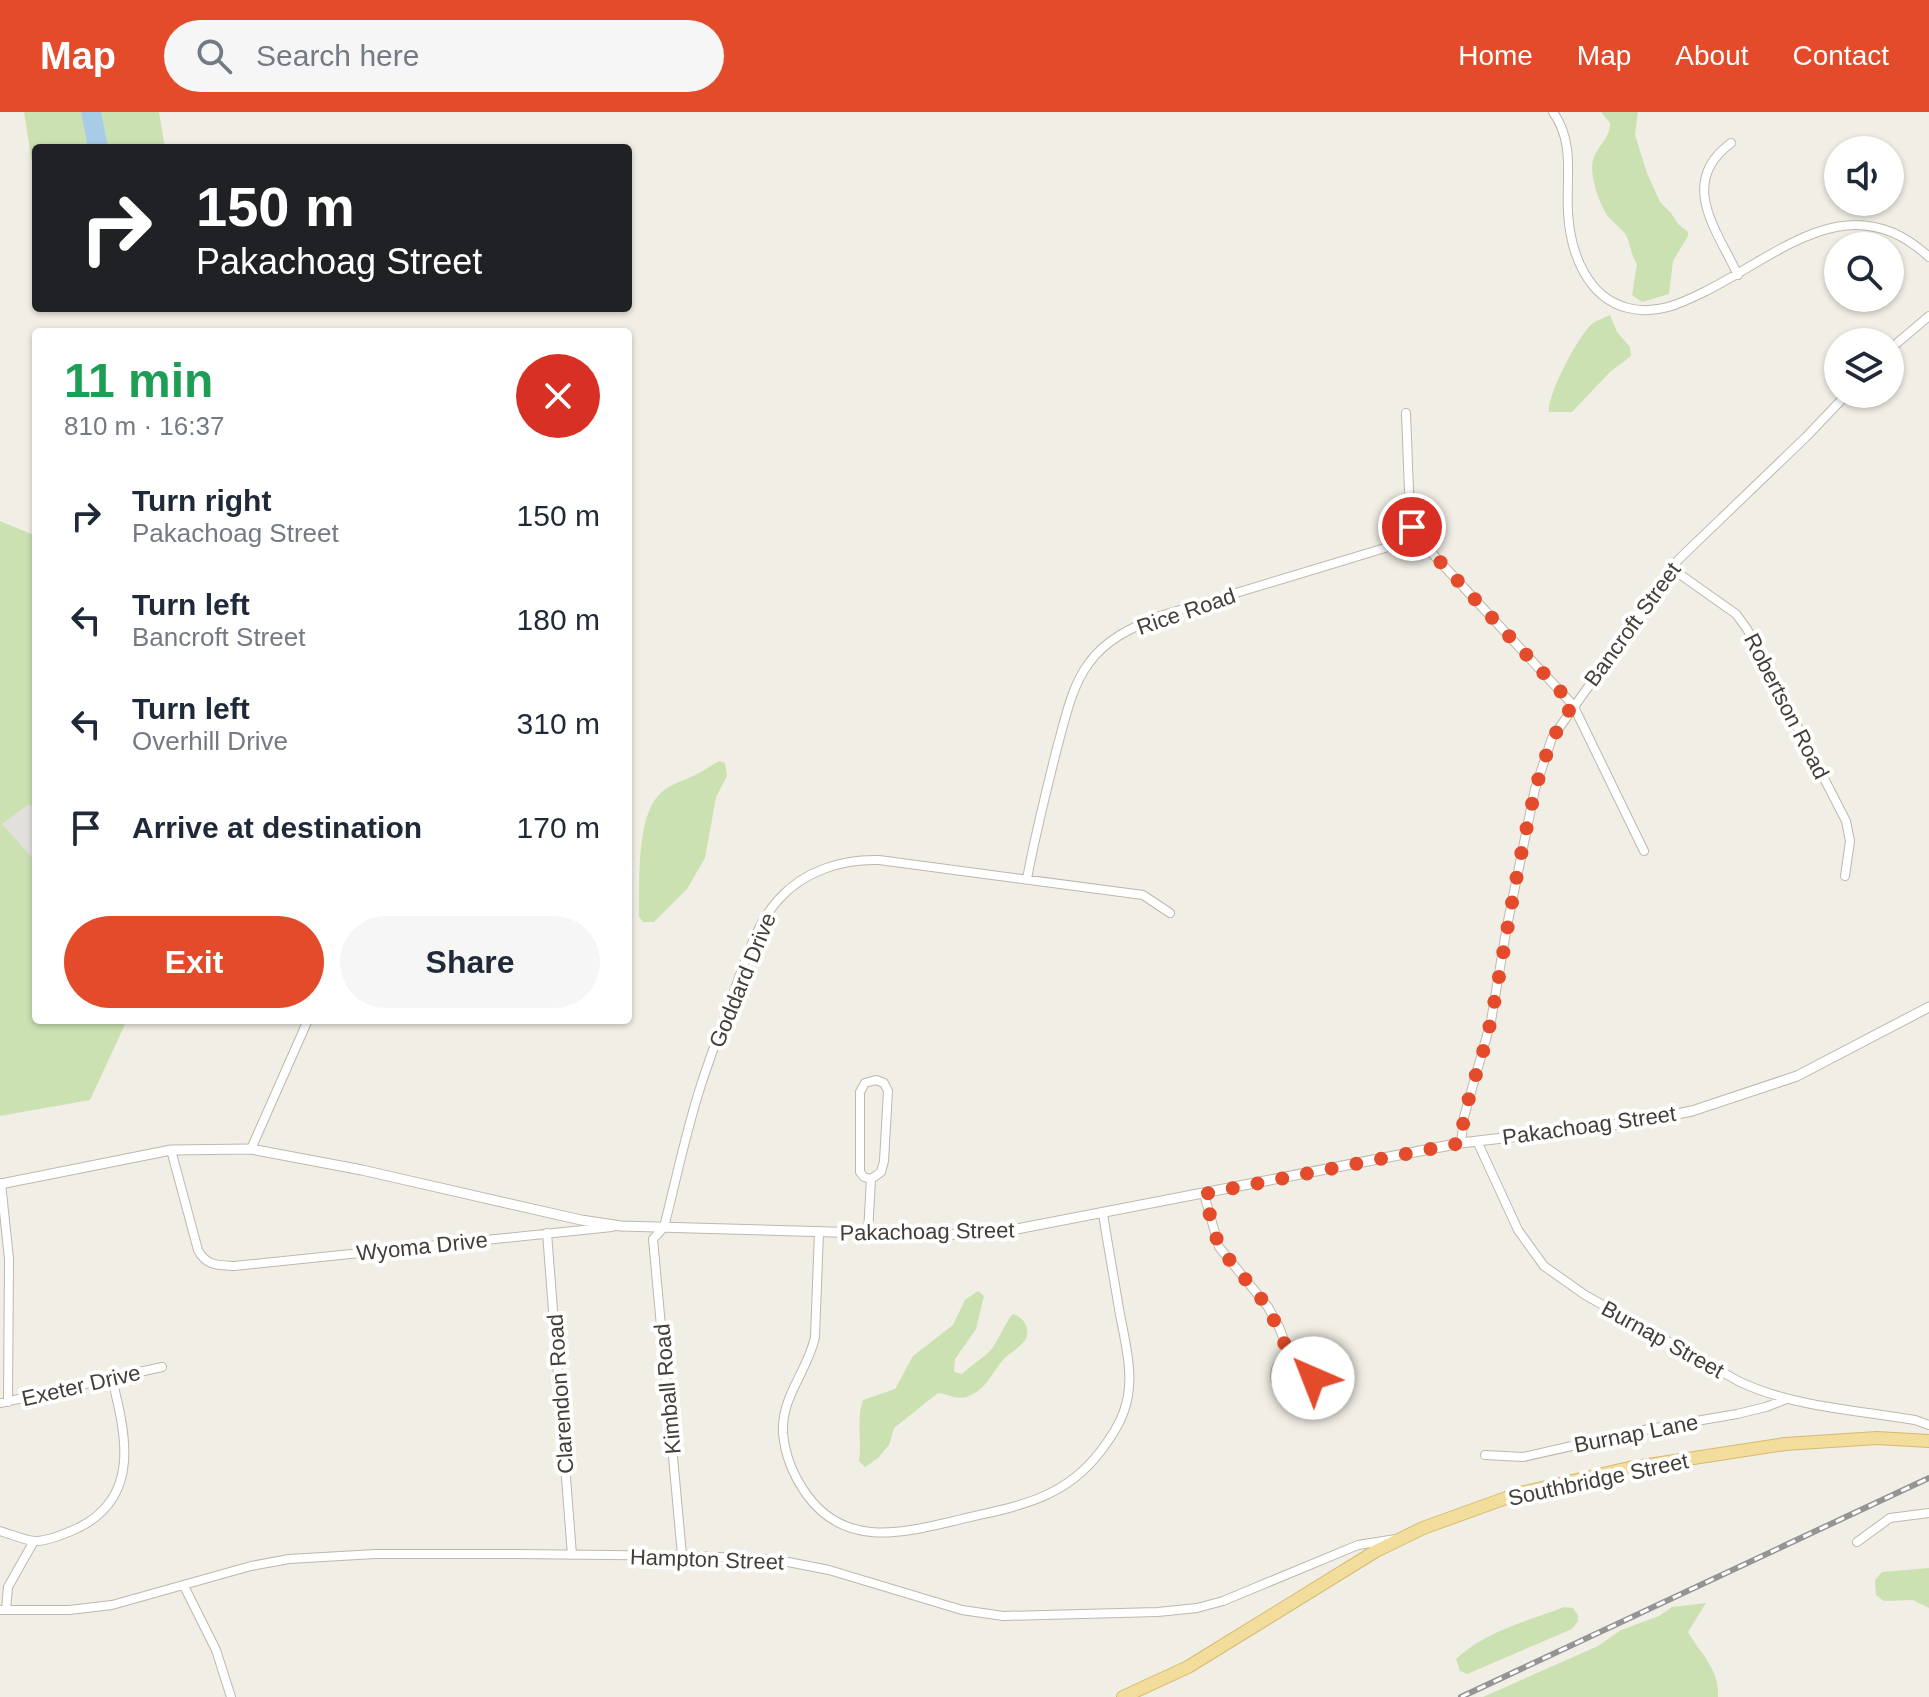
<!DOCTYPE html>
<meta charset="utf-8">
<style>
:root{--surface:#fff;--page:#f6f6f7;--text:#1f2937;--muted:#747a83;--accent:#e34b2a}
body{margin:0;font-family:Arial,sans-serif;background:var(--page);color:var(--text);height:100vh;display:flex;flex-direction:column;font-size:30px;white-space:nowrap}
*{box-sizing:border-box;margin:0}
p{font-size:26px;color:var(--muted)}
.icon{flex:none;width:44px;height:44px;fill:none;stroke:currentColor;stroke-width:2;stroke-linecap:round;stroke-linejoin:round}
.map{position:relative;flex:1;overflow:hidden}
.panel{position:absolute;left:32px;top:216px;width:600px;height:696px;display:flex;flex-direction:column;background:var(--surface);border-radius:8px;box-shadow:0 2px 6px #0004}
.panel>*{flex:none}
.hud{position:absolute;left:32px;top:32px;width:600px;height:168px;border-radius:8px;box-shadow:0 2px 6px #0004;background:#202124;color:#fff;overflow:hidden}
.tools{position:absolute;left:1824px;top:24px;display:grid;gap:16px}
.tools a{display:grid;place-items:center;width:80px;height:80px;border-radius:50%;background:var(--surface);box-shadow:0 2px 6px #0004;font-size:40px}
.pin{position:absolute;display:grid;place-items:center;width:68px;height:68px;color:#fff;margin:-34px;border:4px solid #fff;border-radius:50%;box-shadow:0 2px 8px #0007}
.me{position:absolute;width:88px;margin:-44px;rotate:316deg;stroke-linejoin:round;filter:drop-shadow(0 0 6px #0008)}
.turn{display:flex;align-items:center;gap:28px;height:168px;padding:0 32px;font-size:36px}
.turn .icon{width:104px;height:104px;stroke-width:2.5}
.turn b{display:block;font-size:56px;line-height:68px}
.round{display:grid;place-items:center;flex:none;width:84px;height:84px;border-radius:42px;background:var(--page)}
.headline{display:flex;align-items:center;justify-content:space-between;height:136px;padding:0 32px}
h1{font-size:48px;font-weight:800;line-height:60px;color:#1e9e55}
.action{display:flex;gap:16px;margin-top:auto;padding:16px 32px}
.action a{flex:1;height:92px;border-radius:48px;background:var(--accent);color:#fff;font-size:32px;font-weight:800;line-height:92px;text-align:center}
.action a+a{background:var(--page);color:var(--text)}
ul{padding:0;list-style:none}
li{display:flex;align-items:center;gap:24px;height:104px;padding:0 32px}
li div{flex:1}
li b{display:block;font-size:30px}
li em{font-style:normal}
header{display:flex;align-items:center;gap:48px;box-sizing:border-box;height:112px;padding:0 40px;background:var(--accent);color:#fff}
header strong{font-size:38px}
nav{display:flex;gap:44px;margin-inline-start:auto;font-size:28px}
.search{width:560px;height:72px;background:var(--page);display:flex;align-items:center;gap:20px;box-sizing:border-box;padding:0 28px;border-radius:44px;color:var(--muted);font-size:30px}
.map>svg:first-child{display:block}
.green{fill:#cbe1b2}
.parking{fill:#e2e0dd}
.water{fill:#a7cce8}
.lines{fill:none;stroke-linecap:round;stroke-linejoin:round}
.minor-casing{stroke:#beb8ac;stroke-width:10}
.tertiary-casing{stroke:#beb8ac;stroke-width:11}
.primary-casing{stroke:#d6ba6e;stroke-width:14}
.minor{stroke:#fff;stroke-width:8}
.tertiary{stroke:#fff;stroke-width:9}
.primary{stroke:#f3dd9c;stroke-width:12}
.rail-casing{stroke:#949494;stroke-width:6}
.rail{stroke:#fff;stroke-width:3;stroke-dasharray:9;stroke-linecap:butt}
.route{stroke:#e34b2a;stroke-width:14;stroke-dasharray:0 25.2}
.labels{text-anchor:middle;stroke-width:8;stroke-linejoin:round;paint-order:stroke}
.street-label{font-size:22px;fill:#433e36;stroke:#fff}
</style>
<header>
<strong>Map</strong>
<div class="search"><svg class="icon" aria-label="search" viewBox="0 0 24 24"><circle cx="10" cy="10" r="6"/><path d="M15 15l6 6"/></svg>Search here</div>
<nav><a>Home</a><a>Map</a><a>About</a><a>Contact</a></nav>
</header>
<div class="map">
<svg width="1929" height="1585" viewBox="0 0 1929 1585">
<rect width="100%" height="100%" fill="#f1eee5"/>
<path class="green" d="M 24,0 L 159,0 L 165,36 L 36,36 L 36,75 Z
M 1601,0 L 1638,0 L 1635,23 L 1647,61 L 1660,90 L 1671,101 L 1678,112 L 1688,120 L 1688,124 L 1673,149 L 1669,182 L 1642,190 L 1632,183 L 1637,152 C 1631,144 1631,133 1626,123 C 1620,114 1610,109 1605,100 C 1598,87 1588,60 1594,45 C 1599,33 1610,26 1610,11 Z
M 1610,203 L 1617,220 L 1630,235 L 1631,244 L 1610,260 L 1572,300 L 1549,300 C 1547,283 1579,222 1593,211 C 1598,208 1605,205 1610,203 Z
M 0,409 L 36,424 L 36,908 L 127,908 L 90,988 L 0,1004 Z
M 719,649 L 725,651 L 727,664 L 716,685 L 705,746 L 687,777 L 654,810 L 643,810 L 639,805 C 640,771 635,701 663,679 C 673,671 686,668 697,662 C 704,659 711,653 719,649 Z
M 978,1179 L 984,1184 L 976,1217 L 955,1247 L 954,1260 L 962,1262 C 970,1254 980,1248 988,1241 C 999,1230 1004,1211 1013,1202 C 1019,1204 1024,1207 1026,1214 C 1033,1231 1011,1238 1003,1248 C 992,1261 986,1277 969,1284 C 959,1289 948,1282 938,1281 L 894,1316 L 889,1333 L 878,1346 L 865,1355 L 859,1349 C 862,1329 856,1308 863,1288 L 895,1277 L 913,1244 L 953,1213 L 965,1188 Z
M 1929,1456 L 1929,1496 L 1913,1488 L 1884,1489 L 1876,1483 L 1875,1468 L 1882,1460 Z
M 1706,1491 L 1688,1520 C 1701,1542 1720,1558 1718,1585 L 1483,1585 L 1598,1534 L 1621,1518 L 1659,1504 L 1672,1495 Z
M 1564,1495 L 1573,1496 L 1578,1503 L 1578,1509 L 1572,1517 L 1467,1562 L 1460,1559 L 1456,1547 C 1485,1519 1528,1509 1564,1495 Z"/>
<path class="parking" d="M 29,692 L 36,698 L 36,750 L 2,712 Z"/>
<path class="water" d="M 81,0 L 101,0 L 108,36 L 88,36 Z"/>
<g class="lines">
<defs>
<path id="minor" d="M 1553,0 C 1575,31 1566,65 1568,100 C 1570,140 1587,186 1628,196 C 1656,203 1680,192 1704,180 C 1779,143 1850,71 1929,145
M 1731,31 C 1678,70 1716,117 1738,163
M 1890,237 L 1929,204
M 1406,301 L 1410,405 L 1415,423 L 1573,593 L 1644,739
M 1671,456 L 1736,502 L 1747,517 L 1846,709 L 1850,729 L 1845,764
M 1027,767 C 1035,723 1046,680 1057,636 C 1065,608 1071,575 1089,551 C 1106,527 1133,515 1160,504 L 1418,426
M 1477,1029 L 1518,1118 L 1544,1154 L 1585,1183 L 1740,1270 C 1794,1295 1856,1298 1915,1308 L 1929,1313
M 1461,1031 L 1464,1005 L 1491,909 L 1507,814 L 1535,677 L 1552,626 L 1678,448 L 1806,325 L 1847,282
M 251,1037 L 308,908
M 171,1038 L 198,1138 C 206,1154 218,1153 234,1154 L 612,1115
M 1,1071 L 9,1147 L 8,1290
M 1204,1082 L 1219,1135 L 1268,1195 L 1279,1215 L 1290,1244 C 1273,1251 1270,1268 1284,1280 L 1299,1282 L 1310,1274 L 1313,1260 L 1304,1246 L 1290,1244
M 819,1120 L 815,1225 C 808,1259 781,1284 783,1321 C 785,1343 794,1365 807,1383 C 847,1438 906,1420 962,1407 C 1017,1394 1063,1388 1100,1340 C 1110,1327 1119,1314 1124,1299 C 1136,1266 1125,1231 1119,1197 C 1114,1166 1108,1134 1103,1102
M 547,1121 L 572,1443
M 868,1121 L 871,1067 L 864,1065 L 860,1060 L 860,980 L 865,971 L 876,968 L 884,971 L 888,979 L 884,1049 L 881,1060 L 871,1067
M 0,1291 L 162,1255
M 1485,1343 L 1523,1345 L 1638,1319 L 1737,1302 L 1766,1295 L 1784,1288
M 0,1419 C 11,1422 25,1429 36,1429 C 49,1429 67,1421 78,1416 C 141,1385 126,1323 112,1267
M 1857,1430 L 1890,1406 L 1929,1401
M 682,1443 L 653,1127 L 664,1115 C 676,1068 686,1019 701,973 C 711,942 723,911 734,880 C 745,849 756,812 779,787 C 804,759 842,747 879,748 L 1143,783 L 1170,801
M 184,1474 L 216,1538 L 231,1585
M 0,1498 L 69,1498 L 112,1493 L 251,1454 L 289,1447 L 375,1442 L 517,1442 L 699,1444 L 778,1448 L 829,1458 L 962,1498 L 1003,1504 L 1158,1500 L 1197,1496 L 1223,1489 L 1358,1433 L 1396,1427
M 6,1498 L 8,1475 L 34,1429"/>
<path id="tertiary" d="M 0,1072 L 171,1038 L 251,1037 L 362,1058 L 581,1108 L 621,1114 L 936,1123 L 996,1121 L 1461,1031 L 1637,1010 L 1692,999 L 1797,964 L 1929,895"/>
<path id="primary" d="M 1123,1585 L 1188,1555 L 1376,1439 L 1423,1416 L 1520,1381 L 1629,1356 L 1785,1332 L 1877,1326 L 1929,1329"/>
</defs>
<use href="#minor" class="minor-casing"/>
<use href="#tertiary" class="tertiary-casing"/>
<use href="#primary" class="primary-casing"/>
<use href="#minor" class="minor"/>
<use href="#tertiary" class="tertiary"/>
<use href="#primary" class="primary"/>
<defs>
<path id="rail" d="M 1461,1585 L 1929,1366"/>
</defs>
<use href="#rail" class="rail-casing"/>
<use href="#rail" class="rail"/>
</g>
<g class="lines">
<path class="route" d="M 1313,1266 L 1308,1250 L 1298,1244 L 1290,1244 L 1268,1195 L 1219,1135 L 1204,1082 L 1461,1031 C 1463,991 1482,952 1490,912 C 1503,848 1512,783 1526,719 C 1536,673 1545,631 1573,593 L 1418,426 L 1412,415"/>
</g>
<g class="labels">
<g class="street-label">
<text transform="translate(1186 499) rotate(-19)" y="8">Rice Road</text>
<text transform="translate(1632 512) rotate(-54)" y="8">Bancroft Street</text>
<text transform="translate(1787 594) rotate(63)" y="8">Robertson Road</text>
<text transform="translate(742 868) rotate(-68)" y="8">Goddard Drive</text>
<text transform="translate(1589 1013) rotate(-8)" y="8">Pakachoag Street</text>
<text transform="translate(927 1119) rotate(-1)" y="8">Pakachoag Street</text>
<text transform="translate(422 1134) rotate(-6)" y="8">Wyoma Drive</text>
<text transform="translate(1663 1227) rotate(29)" y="8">Burnap Street</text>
<text transform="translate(81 1273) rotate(-13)" y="8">Exeter Drive</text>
<text transform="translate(667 1277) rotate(-95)" y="8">Kimball Road</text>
<text transform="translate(560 1282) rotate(-94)" y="8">Clarendon Road</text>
<text transform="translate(1636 1321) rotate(-11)" y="8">Burnap Lane</text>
<text transform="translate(1598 1367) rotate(-12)" y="8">Southbridge Street</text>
<text transform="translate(707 1447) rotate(2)" y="8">Hampton Street</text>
</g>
</g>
</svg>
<div class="tools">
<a><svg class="icon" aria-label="sound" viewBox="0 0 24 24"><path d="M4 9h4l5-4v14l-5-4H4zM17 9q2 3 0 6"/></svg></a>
<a><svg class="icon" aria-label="search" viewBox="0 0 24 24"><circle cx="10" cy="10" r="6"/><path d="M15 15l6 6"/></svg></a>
<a><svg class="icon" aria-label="layers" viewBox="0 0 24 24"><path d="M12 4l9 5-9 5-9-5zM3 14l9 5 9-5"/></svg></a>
</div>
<div class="pin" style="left:1412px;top:415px;background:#d93025"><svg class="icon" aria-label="arrive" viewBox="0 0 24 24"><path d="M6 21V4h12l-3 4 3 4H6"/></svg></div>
<svg class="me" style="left:1313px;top:1266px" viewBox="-20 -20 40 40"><circle r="19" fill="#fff"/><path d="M0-13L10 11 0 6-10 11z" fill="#e34b2a"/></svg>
<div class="hud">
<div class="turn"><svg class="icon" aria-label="right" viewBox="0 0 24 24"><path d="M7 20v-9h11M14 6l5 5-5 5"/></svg><div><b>150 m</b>Pakachoag Street</div></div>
</div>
<section class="panel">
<div class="headline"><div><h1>11 min</h1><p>810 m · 16:37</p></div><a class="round" style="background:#d93025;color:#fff"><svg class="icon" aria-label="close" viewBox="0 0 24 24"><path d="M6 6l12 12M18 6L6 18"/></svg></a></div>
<ul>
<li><svg class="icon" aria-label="right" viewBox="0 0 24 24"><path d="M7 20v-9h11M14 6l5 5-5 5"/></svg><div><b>Turn right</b><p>Pakachoag Street</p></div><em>150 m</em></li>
<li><svg class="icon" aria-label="left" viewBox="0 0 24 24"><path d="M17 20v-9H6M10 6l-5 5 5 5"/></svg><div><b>Turn left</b><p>Bancroft Street</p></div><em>180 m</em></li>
<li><svg class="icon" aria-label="left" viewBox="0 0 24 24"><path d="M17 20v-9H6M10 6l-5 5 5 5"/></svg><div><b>Turn left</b><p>Overhill Drive</p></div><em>310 m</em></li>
<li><svg class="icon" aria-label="arrive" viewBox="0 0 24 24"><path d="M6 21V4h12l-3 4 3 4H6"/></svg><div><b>Arrive at destination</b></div><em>170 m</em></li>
</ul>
<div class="action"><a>Exit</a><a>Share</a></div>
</section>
</div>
